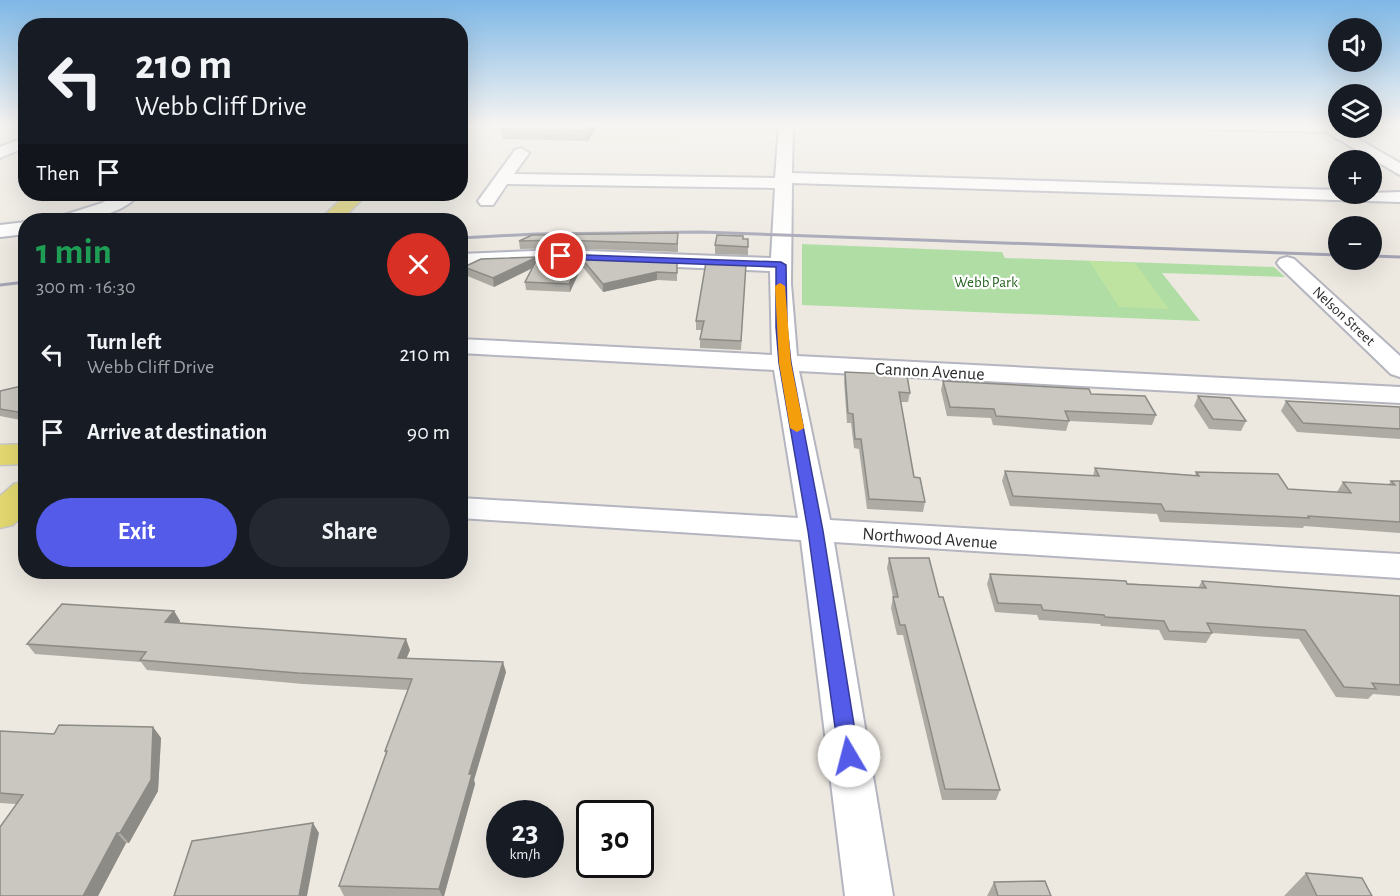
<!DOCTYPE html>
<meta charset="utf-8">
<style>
:root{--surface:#171b24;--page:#242831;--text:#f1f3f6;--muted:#9ea1a6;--accent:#535be8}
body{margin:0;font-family:"Alegreya Sans",sans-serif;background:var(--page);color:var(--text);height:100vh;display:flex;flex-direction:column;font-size:22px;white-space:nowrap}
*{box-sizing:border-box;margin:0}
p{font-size:20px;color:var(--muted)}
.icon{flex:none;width:33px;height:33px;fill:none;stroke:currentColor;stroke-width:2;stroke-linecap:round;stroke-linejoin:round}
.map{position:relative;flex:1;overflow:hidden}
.sheet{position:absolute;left:18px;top:213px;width:450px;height:366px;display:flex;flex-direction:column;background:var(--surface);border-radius:24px;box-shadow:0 6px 24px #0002}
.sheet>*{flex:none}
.top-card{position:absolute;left:18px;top:18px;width:450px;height:183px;border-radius:24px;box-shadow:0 6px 24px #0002;background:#171b24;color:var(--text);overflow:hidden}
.fabs{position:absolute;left:1328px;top:18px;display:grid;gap:12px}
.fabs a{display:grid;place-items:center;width:54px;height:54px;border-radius:50%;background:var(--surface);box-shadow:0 6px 24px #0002;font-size:30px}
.speed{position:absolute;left:486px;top:800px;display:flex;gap:12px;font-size:30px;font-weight:700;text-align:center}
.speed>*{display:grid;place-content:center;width:78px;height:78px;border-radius:50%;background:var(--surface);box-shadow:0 6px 24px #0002;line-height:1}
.speed small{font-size:15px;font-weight:400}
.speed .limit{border:3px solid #111;border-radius:9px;background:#fff;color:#111}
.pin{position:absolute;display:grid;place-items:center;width:51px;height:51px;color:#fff;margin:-26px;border:3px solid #fff;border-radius:50%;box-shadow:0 2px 6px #0007}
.me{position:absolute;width:66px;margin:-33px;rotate:352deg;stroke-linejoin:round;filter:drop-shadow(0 0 4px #0008)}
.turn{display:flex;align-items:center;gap:21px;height:126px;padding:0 18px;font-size:27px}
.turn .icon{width:78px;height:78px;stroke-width:2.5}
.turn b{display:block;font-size:42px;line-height:51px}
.then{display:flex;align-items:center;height:57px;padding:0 18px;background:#0003;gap:12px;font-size:22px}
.round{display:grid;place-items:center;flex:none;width:63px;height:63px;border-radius:32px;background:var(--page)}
.headline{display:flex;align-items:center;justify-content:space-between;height:102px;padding:0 18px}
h1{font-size:36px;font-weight:600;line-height:45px;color:#1e9e55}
.button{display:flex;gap:12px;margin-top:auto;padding:12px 18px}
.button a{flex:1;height:69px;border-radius:36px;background:var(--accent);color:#fff;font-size:24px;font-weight:600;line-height:69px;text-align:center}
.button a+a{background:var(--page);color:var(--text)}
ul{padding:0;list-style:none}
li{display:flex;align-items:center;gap:18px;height:78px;padding:0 18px}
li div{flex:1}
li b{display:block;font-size:22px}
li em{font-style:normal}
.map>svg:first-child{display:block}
.education{fill:#ece7d2}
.green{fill:#afdda4}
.pitch{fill:#bee3a1}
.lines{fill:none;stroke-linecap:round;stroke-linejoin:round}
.minor-casing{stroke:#b4b5bf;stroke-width:4}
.major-casing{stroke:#c8c8c8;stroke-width:3}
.minor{fill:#fff;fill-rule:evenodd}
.major{fill:#e3d870;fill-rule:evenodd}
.rail{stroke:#a4a4b5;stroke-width:3}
.wall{fill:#adaba4}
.shaded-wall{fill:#8d8b86}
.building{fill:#c9c7bf;stroke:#8d8b86;stroke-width:1.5}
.route{fill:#535be8;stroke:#363b97;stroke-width:1.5}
.slow{fill:#f59e0b}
.labels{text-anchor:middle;stroke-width:4.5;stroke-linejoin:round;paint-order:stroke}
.far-park-label{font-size:15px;fill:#286423;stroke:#fff}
.far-street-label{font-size:15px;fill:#2d2d2d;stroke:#fff}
.street-label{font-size:18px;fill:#2d2d2d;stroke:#fff}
</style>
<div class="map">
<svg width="1400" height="896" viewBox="0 0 1400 896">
<rect width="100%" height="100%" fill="#ede9e1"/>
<path class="education" d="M 467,125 L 687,125 L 682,144 L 461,138 L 461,131 Z"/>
<path class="green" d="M 802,244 L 1002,252 L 1005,258 L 1274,267 L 1285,277 L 1162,273 L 1200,321 L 802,305 Z"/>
<path class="pitch" d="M 1089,261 L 1135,263 L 1169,309 L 1119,307 Z"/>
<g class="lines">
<defs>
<path id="minor" d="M 779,125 L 793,125 L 792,173 L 1338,190 L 1338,194 L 1400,192 L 1400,202 L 792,183 L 791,284 L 797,356 L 1400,387 L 1400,403 L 799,371 L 830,520 L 1400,554 L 1400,578 L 834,542 L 893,896 L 845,896 L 801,540 L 460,518 L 460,498 L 798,518 L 774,370 L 460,353 L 460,339 L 772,355 L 770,271 L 561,262 L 460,266 L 460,254 L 561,250 L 771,258 L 775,188 L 507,184 L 493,205 L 481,205 L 478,201 L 515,150 L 521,148 L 529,153 L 514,174 L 775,178 Z
M 1200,125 L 1334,125 L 1400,163 L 1400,175 L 1326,132 L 1207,129 Z
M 26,137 L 26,147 L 0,158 L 0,147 Z
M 118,194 L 139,194 C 124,214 82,223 59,220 L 61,216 L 102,203 Z
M 26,222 L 26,234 L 0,237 L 0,225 Z
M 1287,257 L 1294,259 L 1400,356 L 1400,377 L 1391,374 L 1280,267 L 1277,263 L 1280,259 Z"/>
<path id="major" d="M 347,194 L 368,194 L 341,220 L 319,220 Z
M 26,444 L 26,464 L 0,465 L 0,445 Z
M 26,481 L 26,513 L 13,525 L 0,528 L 0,496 L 14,484 Z"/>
</defs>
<use href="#minor" class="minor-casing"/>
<use href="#major" class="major-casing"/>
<use href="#minor" class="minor"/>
<use href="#major" class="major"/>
<path class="rail" d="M 460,238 L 536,234 L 701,232 L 1338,255
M 1371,256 L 1400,257
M 0,285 L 26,282"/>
</g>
<path class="wall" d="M 598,125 L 588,141 L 503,139 L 502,129 Z
M 678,233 L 678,252 L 561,248 L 520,249 L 519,241 Z
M 743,239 L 748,239 L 748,255 L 715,254 L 715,245 Z
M 537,257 L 537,259 L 538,257 L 677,261 L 677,281 L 657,280 L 603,292 L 582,266 L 570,292 L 526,290 L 525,282 L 533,268 L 494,287 L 465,275 L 464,267 Z
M 746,264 L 741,350 L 700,348 L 700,339 L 702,330 L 696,330 L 696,321 Z
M 886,369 L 910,393 L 908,402 L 901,402 L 914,477 L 925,502 L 923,512 L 867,509 L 859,449 L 854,448 L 851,423 L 847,423 L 844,381 L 845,372 L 886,374 Z
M 943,381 L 1091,394 L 1156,415 L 1152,425 L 1069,421 L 1066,431 L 993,425 L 991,418 L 947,416 L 941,390 Z
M 26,385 L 26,421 L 0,416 L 0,391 Z
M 1198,396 L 1246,421 L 1241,431 L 1209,429 L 1194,406 Z
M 1286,401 L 1400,407 L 1400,439 L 1297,432 L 1281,411 Z
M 1095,468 L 1195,475 L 1196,472 L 1288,489 L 1337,492 L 1343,482 L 1388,485 L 1391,481 L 1400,481 L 1400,533 L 1304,526 L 1303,528 L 1160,522 L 1157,514 L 1010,506 L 1002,481 L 1005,471 L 1093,476 Z
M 889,558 L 939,597 L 1000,790 L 996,800 L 942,800 L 903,635 L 897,635 L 891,608 L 893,597 L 887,568 Z
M 990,574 L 1198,588 L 1202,581 L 1400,596 L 1400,696 L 1373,694 L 1368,699 L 1336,697 L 1299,639 L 1212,633 L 1206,643 L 1164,640 L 1159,630 L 1101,626 L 1100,624 L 1039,620 L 1037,615 L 995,612 L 987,584 Z
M 174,611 L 180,621 L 179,623 L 410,650 L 406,658 L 506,672 L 474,780 L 475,784 L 444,896 L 344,896 L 339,886 L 386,754 L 385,751 L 408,690 L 303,684 L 147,670 L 141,662 L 35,654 L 27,644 Z
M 153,727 L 161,738 L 158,791 L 129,843 L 126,843 L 98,896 L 0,896 L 16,804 L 0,803 L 0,731 L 54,734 Z
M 1306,873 L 1372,896 L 1284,896 Z
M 994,882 L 1051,896 L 987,896 Z"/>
<path class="shaded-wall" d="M 591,125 L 598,125 L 588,141 L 587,131 Z
M 537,257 L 538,265 L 494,287 L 493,278 Z
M 581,258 L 582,266 L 570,292 L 569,284 Z
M 657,272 L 657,280 L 603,292 L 603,284 Z
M 174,611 L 180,621 L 171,633 L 165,622 Z
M 406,639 L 410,650 L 402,669 L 398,658 Z
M 503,662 L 506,672 L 474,780 L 475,784 L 444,896 L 442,896 L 439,889 L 469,774 Z
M 153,727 L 161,738 L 158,791 L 129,843 L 120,833 Z
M 313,823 L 319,833 L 307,896 L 299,896 Z
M 117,833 L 126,843 L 98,896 L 83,896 Z"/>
<path class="building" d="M 506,125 L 591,125 L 587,131 L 502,129 Z
M 678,233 L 677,244 L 560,240 L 519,241 L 532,235 Z
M 717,235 L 743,236 L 743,239 L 748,239 L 748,247 L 715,245 Z
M 560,256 L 677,261 L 677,273 L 657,272 L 603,284 L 581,258 L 569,284 L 525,282 L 538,257 Z
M 537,257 L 493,278 L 464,267 L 481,259 Z
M 706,262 L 746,264 L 741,341 L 700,339 L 704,321 L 696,321 Z
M 886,369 L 906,370 L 910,393 L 899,392 L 914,477 L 920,478 L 925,502 L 869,499 L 861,439 L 855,439 L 853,414 L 848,413 L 845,372 L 887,374 Z
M 943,381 L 1089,389 L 1091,394 L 1145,396 L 1156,415 L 1065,411 L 1069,421 L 996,416 L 994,409 L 950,407 Z
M 26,385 L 26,413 L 24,413 L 0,409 L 0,391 Z
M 1198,396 L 1230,398 L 1246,421 L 1213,419 Z
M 1286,401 L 1400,407 L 1400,429 L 1303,423 Z
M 1095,468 L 1199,476 L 1196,472 L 1278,474 L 1288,489 L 1351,493 L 1343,482 L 1395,485 L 1391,481 L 1400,481 L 1400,522 L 1308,516 L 1309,518 L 1165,511 L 1161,504 L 1013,496 L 1005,471 L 1099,476 Z
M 889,558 L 929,558 L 939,597 L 943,597 L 1000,790 L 945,789 L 905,625 L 900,625 L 893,597 L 898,597 Z
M 990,574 L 1090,579 L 1126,581 L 1127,584 L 1206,588 L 1202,581 L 1400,596 L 1400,685 L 1372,683 L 1376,689 L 1344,687 L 1305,630 L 1207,623 L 1212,633 L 1169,631 L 1164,621 L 1105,617 L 1104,615 L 1043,610 L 1041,605 L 998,603 Z
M 62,604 L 174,611 L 165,622 L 406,639 L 398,658 L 503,662 L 469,774 L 472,774 L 439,889 L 339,886 L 387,751 L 385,751 L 412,679 L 298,673 L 140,660 L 146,652 L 27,644 Z
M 59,725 L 153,727 L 151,780 L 120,833 L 117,833 L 83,896 L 0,896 L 0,827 L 23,795 L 0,793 L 0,731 L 54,734 Z
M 313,823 L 299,896 L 174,896 L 192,841 Z
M 1306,873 L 1362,878 L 1372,896 L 1317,896 Z
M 1045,881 L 1051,896 L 998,896 L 994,882 Z"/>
<linearGradient id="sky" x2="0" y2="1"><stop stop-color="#7eb7e6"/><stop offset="0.5" stop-color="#f7f5f2"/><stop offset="1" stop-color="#f7f5f2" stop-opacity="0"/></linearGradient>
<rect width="1400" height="250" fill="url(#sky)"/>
<path class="route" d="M 557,254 L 781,262 L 786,265 L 787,327 L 791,363 L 823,531 L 859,756 L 856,762 L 849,765 L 842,762 L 839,756 L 808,531 L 779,363 L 776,327 L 776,267 L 561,259 L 556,256 Z"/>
<path class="slow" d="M 780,283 L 785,286 L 791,363 L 804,428 L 797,432 L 790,428 L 779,363 L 775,286 Z"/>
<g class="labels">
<g class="far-park-label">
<text x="986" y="287">Webb Park</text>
</g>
<g class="far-street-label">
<text transform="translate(1344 316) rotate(43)" y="5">Nelson Street</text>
</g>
<g class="street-label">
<text transform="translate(930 371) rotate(3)" y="6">Cannon Avenue</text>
<text transform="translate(930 538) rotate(4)" y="6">Northwood Avenue</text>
</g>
</g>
</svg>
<div class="fabs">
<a><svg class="icon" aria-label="sound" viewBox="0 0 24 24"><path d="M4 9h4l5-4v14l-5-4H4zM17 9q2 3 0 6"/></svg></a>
<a><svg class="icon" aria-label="layers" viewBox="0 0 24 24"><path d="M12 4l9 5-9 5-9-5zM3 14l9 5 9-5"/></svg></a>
<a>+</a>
<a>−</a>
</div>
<div class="speed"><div>23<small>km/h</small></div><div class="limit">30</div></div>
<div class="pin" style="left:561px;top:256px;background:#d93025"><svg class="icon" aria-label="arrive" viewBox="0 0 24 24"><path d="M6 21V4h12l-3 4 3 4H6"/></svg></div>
<svg class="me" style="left:849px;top:756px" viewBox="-20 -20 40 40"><circle r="19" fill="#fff"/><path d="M0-13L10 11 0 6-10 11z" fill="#535be8"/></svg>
<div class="top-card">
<div class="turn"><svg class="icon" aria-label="left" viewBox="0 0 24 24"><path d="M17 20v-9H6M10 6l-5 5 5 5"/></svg><div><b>210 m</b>Webb Cliff Drive</div></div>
<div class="then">Then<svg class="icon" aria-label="arrive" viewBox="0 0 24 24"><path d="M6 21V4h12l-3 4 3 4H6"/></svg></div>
</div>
<section class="sheet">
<div class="headline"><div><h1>1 min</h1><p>300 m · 16:30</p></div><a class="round" style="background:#d93025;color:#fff"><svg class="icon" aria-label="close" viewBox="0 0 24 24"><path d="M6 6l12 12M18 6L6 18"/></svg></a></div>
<ul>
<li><svg class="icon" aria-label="left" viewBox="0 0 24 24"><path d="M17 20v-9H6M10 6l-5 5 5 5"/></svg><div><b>Turn left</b><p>Webb Cliff Drive</p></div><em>210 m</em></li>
<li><svg class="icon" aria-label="arrive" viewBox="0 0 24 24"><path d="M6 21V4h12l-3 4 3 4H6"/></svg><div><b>Arrive at destination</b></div><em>90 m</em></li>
</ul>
<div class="button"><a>Exit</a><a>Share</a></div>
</section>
</div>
